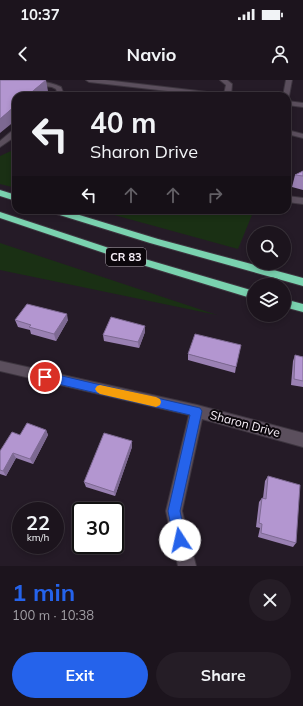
<!DOCTYPE html>
<meta charset="utf-8">
<style>
:root{--surface:#1c141d;--page:#251d26;--text:#f1f3f6;--muted:#a09ea4;--line:#3a333b;--accent:#2563eb}
body{margin:0;font-family:Mulish,sans-serif;background:var(--page);color:var(--text);height:100vh;display:flex;flex-direction:column;font-size:15px;white-space:nowrap}
*{box-sizing:border-box;margin:0}
p{font-size:13px;color:var(--muted)}
.icon{flex:none;width:22px;height:22px;fill:none;stroke:currentColor;stroke-width:2;stroke-linecap:round;stroke-linejoin:round}
.map{position:relative;height:486px;overflow:hidden}
.side{display:flex;flex-direction:column;background:var(--surface);flex:1}
.side>*{flex:none}
.banner{position:absolute;left:12px;top:12px;width:279px;height:122px;border-radius:12px;box-shadow:0 2px 6px #0003,0 0 0 1px var(--line);background:#1c141d;color:var(--text);overflow:hidden}
.tools{position:absolute;left:247px;top:146px;display:grid;gap:8px}
.tools a{display:grid;place-items:center;width:44px;height:44px;border-radius:50%;background:var(--surface);box-shadow:0 2px 6px #0003,0 0 0 1px var(--line);font-size:20px}
.speed{position:absolute;left:12px;top:422px;display:flex;gap:8px;font-size:20px;font-weight:700;text-align:center}
.speed>*{display:grid;place-content:center;width:52px;height:52px;border-radius:50%;background:var(--surface);box-shadow:0 2px 6px #0003,0 0 0 1px var(--line);line-height:1}
.speed small{font-size:10px;font-weight:400}
.speed .limit{border:2px solid #111;border-radius:6px;background:#fff;color:#111}
.pin{position:absolute;display:grid;place-items:center;width:34px;height:34px;color:#fff;margin:-17px;border:2px solid #fff;border-radius:50%;box-shadow:0 1px 4px #0007}
.me{position:absolute;width:44px;margin:-22px;rotate:350deg;stroke-linejoin:round;filter:drop-shadow(0 0 3px #0008)}
.turn{display:flex;align-items:center;gap:14px;height:84px;padding:0 12px;font-size:18px}
.turn .icon{width:52px;height:52px;stroke-width:2.5}
.turn b{display:block;font-size:28px;line-height:34px}
.lanes{display:flex;align-items:center;height:38px;padding:0 12px;background:#0003;justify-content:center;gap:20px;direction:ltr}
.lanes .off{opacity:.35}
.round{display:grid;place-items:center;flex:none;width:42px;height:42px;border-radius:21px;background:var(--page)}
.head{display:flex;align-items:center;justify-content:space-between;height:68px;padding:0 12px}
h1{font-size:24px;font-weight:700;line-height:30px;color:var(--accent)}
.button{display:flex;gap:8px;margin-top:auto;padding:8px 12px}
.button a{flex:1;height:46px;border-radius:24px;background:var(--accent);color:#fff;font-size:16px;font-weight:700;line-height:46px;text-align:center}
.button a+a{background:var(--page);color:var(--text)}
.status{display:flex;justify-content:space-between;align-items:center;height:28px;padding:0 20px;background:var(--surface);direction:ltr}
.status svg{height:11px;fill:currentColor}
header{display:flex;justify-content:space-between;align-items:center;height:52px;padding:0 12px;background:var(--surface);font-size:18px;font-weight:700}
.map>svg:first-child{display:block}
.green{fill:#1a3014}
.lines{fill:none;stroke-linecap:round;stroke-linejoin:round}
.minor-casing{stroke:#3d353f;stroke-width:2}
.highway-casing{stroke:#3d353f;stroke-width:2}
.minor{fill:#5b4f5d;fill-rule:evenodd}
.highway{fill:#7ad2af;fill-rule:evenodd}
.wall{fill:#9a81b3}
.shaded-wall{fill:#7d6992}
.building{fill:#b396d0;stroke:#7d6992}
.route{fill:#2563eb;stroke:#184099}
.slow{fill:#f59e0b}
.labels{text-anchor:middle;stroke-width:4;stroke-linejoin:round;paint-order:stroke}
.shield{fill:#0c070c;stroke:#b3acb3;stroke-width:1}
.shield-label{font-size:11px;font-weight:bold;fill:#faf2fb}
.street-label{font-size:12px;fill:#faf2fb;stroke:#0c070c}
</style>
<div class="status"><b>10:37</b><svg viewBox="0 0 49 12"><path d="M0 12V9h3v3zM5 12V6h3v6zM10 12V3h3v9zM15 12V0h3v12zM26 1h20v11H26zM47 4h2v5h-2z"/></svg></div>
<header><svg class="icon" aria-label="back" viewBox="0 0 24 24"><path d="M15 5l-7 7 7 7"/></svg>Navio<svg class="icon" aria-label="person" viewBox="0 0 24 24"><circle cx="12" cy="8" r="4"/><path d="M4 21q1-7 8-7t8 7"/></svg></header>
<div class="map">
<svg width="303" height="486" viewBox="0 0 303 486">
<rect width="100%" height="100%" fill="#251b27"/>
<path class="green" d="M 16,66 L 16,108 L 0,104 L 0,76 L 11,71 Z
M 96,130 L 254,130 L 238,169 Z
M 0,163 L 217,235 L 0,190 Z"/>
<g class="lines">
<defs>
<path id="minor" d="M 11,0 C 27,0 47,0 61,7 L 63,12 L 60,16 L 53,16 L 57,12 L 56,9 L 52,7 L 14,2 Z
M 86,0 L 105,0 L 224,14 L 226,5 L 220,0 L 227,0 L 232,4 L 231,16 L 211,16 L 89,2 Z
M 286,0 L 292,0 L 289,16 L 287,18 L 287,16 L 283,16 Z
M 287,21 L 303,23 L 303,27 L 287,25 Z
M 13,50 L 16,50 L 16,56 L 0,67 L 0,61 Z
M 287,50 L 303,54 L 303,58 L 287,54 Z
M 287,116 L 303,118 L 303,124 L 287,122 Z
M 0,281 L 197,325 L 303,353 L 303,367 L 202,339 L 182,431 L 196,486 L 178,486 L 166,431 L 189,335 L 0,291 Z"/>
<path id="highway" d="M 0,110 L 16,115 L 16,121 L 0,116 Z
M 48,130 L 63,130 L 158,159 L 303,198 L 303,206 L 150,163 L 50,132 Z
M 0,132 L 121,172 L 254,211 L 254,219 L 113,176 L 0,138 Z
M 284,219 L 303,224 L 303,232 L 284,227 Z"/>
</defs>
<use href="#minor" class="minor-casing"/>
<use href="#highway" class="highway-casing"/>
<use href="#minor" class="minor"/>
<use href="#highway" class="highway"/>
</g>
<path class="wall" d="M 303,91 L 303,110 L 292,107 L 295,95 Z
M 15,240 L 68,240 L 56,261 L 31,254 L 30,250 L 18,247 Z
M 145,252 L 139,268 L 104,261 L 103,255 Z
M 188,274 L 236,287 L 235,293 L 188,280 Z
M 295,275 L 303,277 L 303,307 L 291,305 L 293,281 Z
M 46,350 L 48,355 L 33,384 L 16,378 L 6,396 L 0,394 L 0,371 L 20,355 Z
M 132,361 L 132,367 L 115,416 L 86,407 L 84,402 Z
M 268,396 L 296,463 L 293,467 L 258,457 L 260,448 L 256,447 L 259,422 L 262,418 L 263,418 L 265,401 Z
M 81,445 L 81,461 L 75,459 L 74,457 Z"/>
<path class="shaded-wall" d="M 46,0 L 48,11 L 42,16 L 27,16 Z
M 16,25 L 16,40 L 0,53 L 0,39 Z
M 67,234 L 68,240 L 56,261 L 54,254 Z
M 145,246 L 145,252 L 139,268 L 138,262 Z
M 46,350 L 48,355 L 33,384 L 30,379 Z
M 132,361 L 132,367 L 115,416 L 114,412 Z
M 13,373 L 16,378 L 6,396 L 3,391 Z"/>
<path class="building" d="M 0,0 L 46,0 L 27,16 L 16,16 L 16,25 L 0,39 Z
M 303,91 L 303,96 L 295,95 Z
M 27,224 L 67,234 L 54,254 L 29,247 L 31,245 L 15,240 Z
M 111,237 L 145,246 L 138,262 L 103,255 Z
M 195,254 L 241,265 L 236,287 L 188,274 Z
M 295,275 L 303,277 L 303,301 L 294,299 Z
M 27,343 L 46,350 L 30,379 L 13,373 L 3,391 L 0,390 L 0,371 L 12,352 L 20,355 Z
M 104,353 L 132,361 L 114,412 L 84,402 Z
M 268,396 L 300,405 L 296,463 L 261,453 L 262,444 L 259,443 L 262,418 L 266,419 Z
M 79,444 L 81,445 L 81,460 L 74,457 Z"/>
<path class="route" d="M 45,292 L 200,328 L 202,331 L 180,431 L 186,460 L 184,465 L 180,466 L 175,465 L 168,431 L 190,335 L 45,301 L 42,300 L 40,297 L 42,294 Z"/>
<path class="slow" d="M 100,305 L 156,317 L 160,319 L 161,322 L 160,325 L 156,327 L 100,314 L 97,312 L 95,309 L 97,306 Z"/>
<g class="labels">
<rect class="shield" x="106" y="168" width="40" height="18" rx="3"/>
<g class="shield-label">
<text x="126" y="181">CR 83</text>
</g>
<g class="street-label">
<text transform="translate(245 344) rotate(15)" y="4">Sharon Drive</text>
</g>
</g>
</svg>
<div class="tools">
<a><svg class="icon" aria-label="search" viewBox="0 0 24 24"><circle cx="10" cy="10" r="6"/><path d="M15 15l6 6"/></svg></a>
<a><svg class="icon" aria-label="layers" viewBox="0 0 24 24"><path d="M12 4l9 5-9 5-9-5zM3 14l9 5 9-5"/></svg></a>
</div>
<div class="speed"><div>22<small>km/h</small></div><div class="limit">30</div></div>
<div class="pin" style="left:45px;top:297px;background:#d93025"><svg class="icon" aria-label="arrive" viewBox="0 0 24 24"><path d="M6 21V4h12l-3 4 3 4H6"/></svg></div>
<svg class="me" style="left:180px;top:460px" viewBox="-20 -20 40 40"><circle r="19" fill="#fff"/><path d="M0-13L10 11 0 6-10 11z" fill="#2563eb"/></svg>
<div class="banner">
<div class="turn"><svg class="icon" aria-label="left" viewBox="0 0 24 24"><path d="M17 20v-9H6M10 6l-5 5 5 5"/></svg><div><b>40 m</b>Sharon Drive</div></div>
<div class="lanes"><svg class="icon" aria-label="left" viewBox="0 0 24 24"><path d="M17 20v-9H6M10 6l-5 5 5 5"/></svg><svg class="icon off" aria-label="ahead" viewBox="0 0 24 24"><path d="M12 20V5M6 11l6-6 6 6"/></svg><svg class="icon off" aria-label="ahead" viewBox="0 0 24 24"><path d="M12 20V5M6 11l6-6 6 6"/></svg><svg class="icon off" aria-label="right" viewBox="0 0 24 24"><path d="M7 20v-9h11M14 6l5 5-5 5"/></svg></div>
</div>
</div>
<section class="side">
<div class="head"><div><h1>1 min</h1><p>100 m · 10:38</p></div><a class="round"><svg class="icon" aria-label="close" viewBox="0 0 24 24"><path d="M6 6l12 12M18 6L6 18"/></svg></a></div>
<div class="button"><a>Exit</a><a>Share</a></div>
</section>
